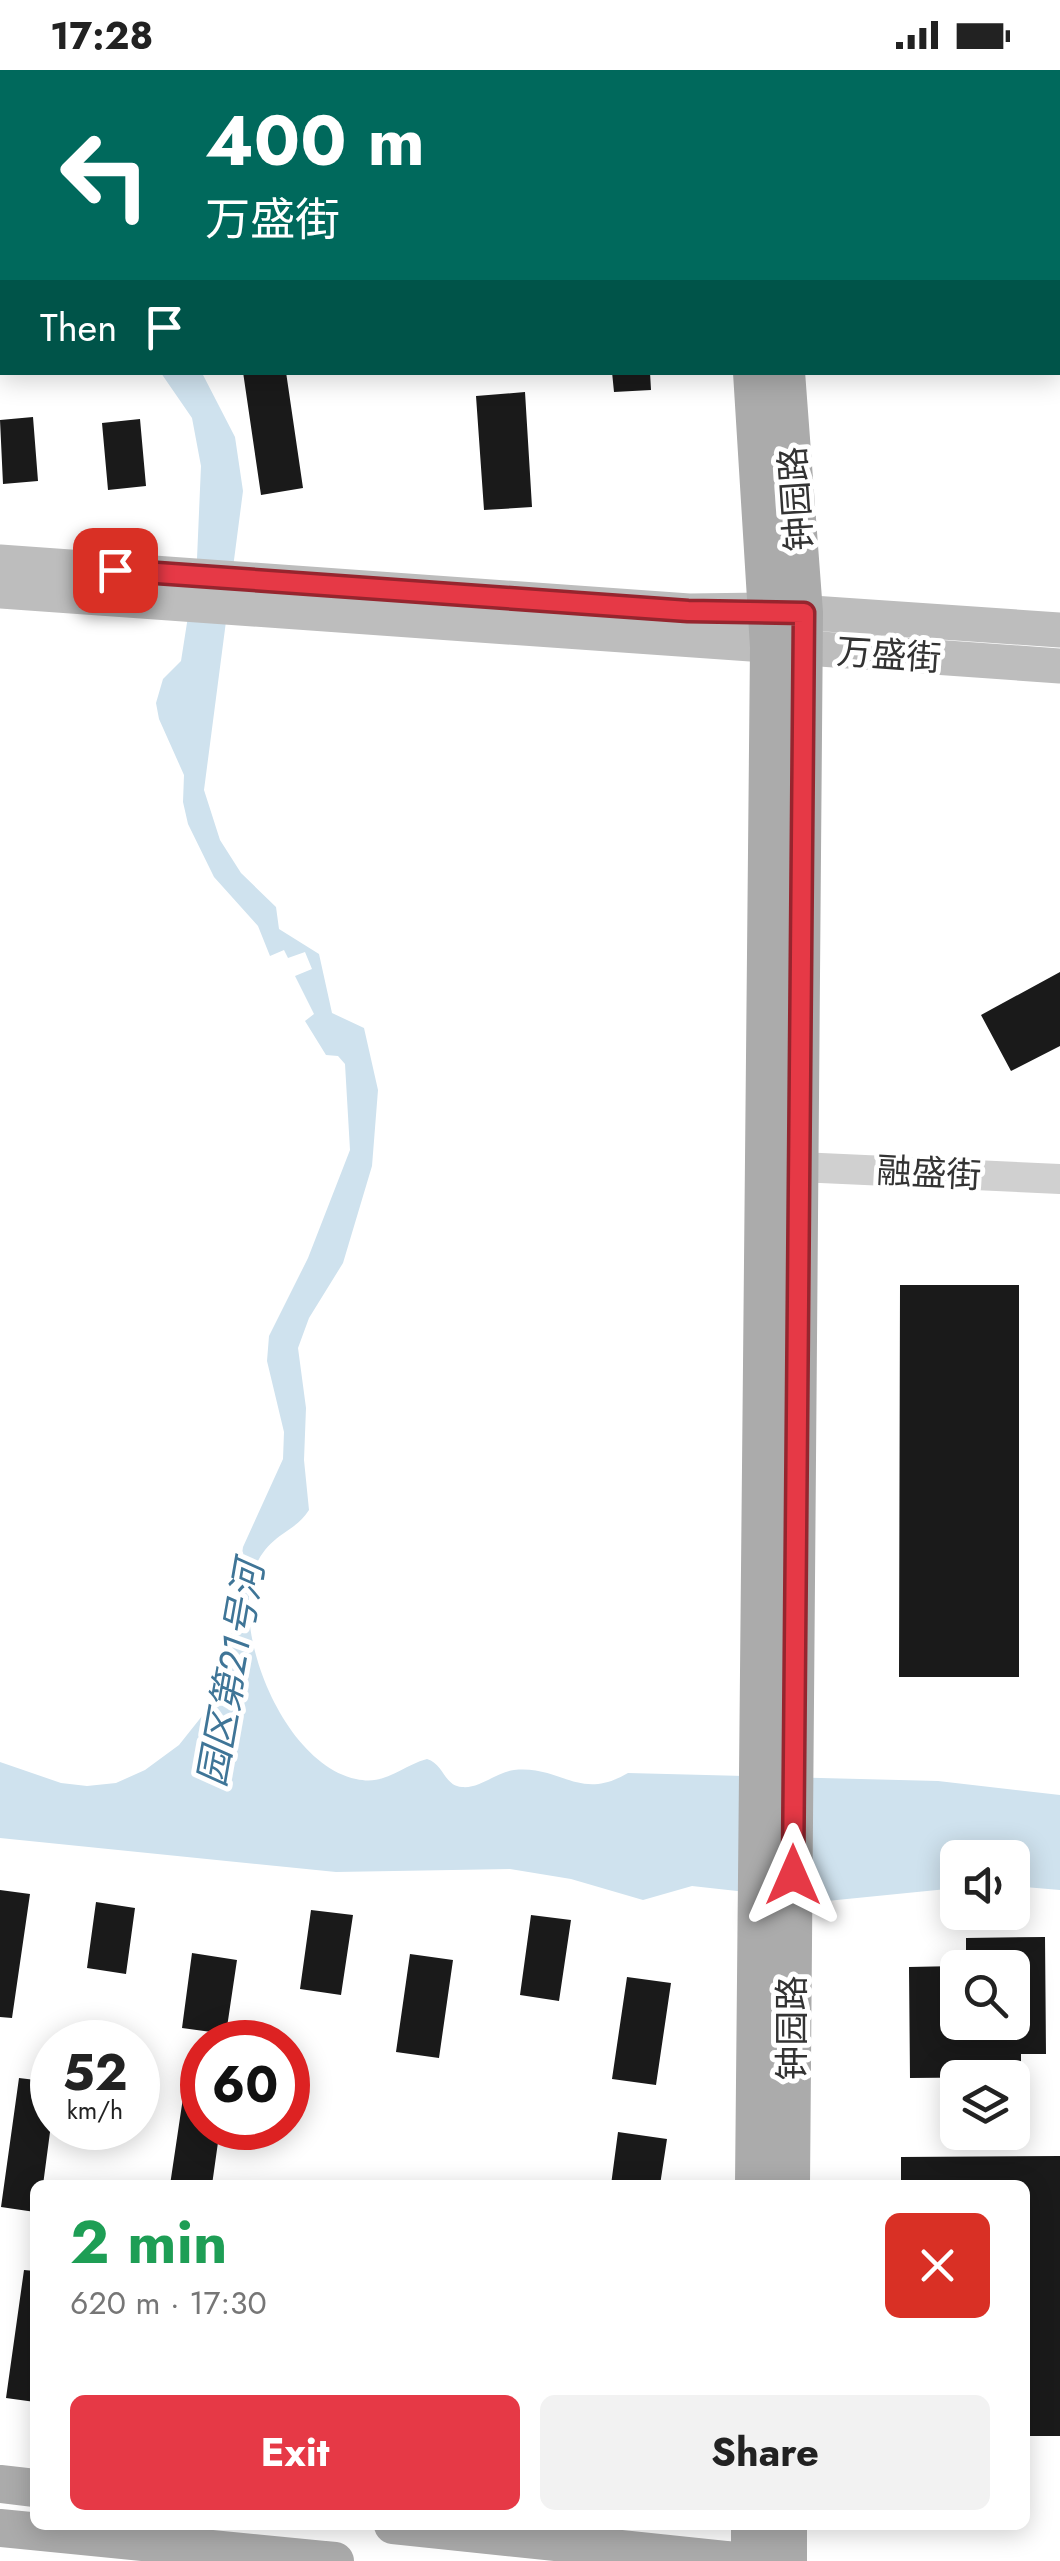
<!DOCTYPE html>
<meta charset="utf-8">
<style>
:root{--surface:#fff;--page:#f2f2f2;--text:#222;--muted:#767676;--accent:#e63946}
body{margin:0;font-family:Jost,"Noto Sans SC",sans-serif;background:var(--page);color:var(--text);height:100vh;display:flex;flex-direction:column;font-size:38px;white-space:nowrap}
*{box-sizing:border-box;margin:0}
p{font-size:32px;color:var(--muted)}
.icon{flex:none;width:55px;height:55px;fill:none;stroke:currentColor;stroke-width:2;stroke-linecap:round;stroke-linejoin:round}
.map{position:relative;flex:1;overflow:hidden}
.side{position:absolute;left:30px;top:2110px;width:1000px;height:350px;display:flex;flex-direction:column;background:var(--surface);border-radius:15px;box-shadow:0 5px 25px #0003}
.side>*{flex:none}
.hud{position:absolute;left:0px;top:0px;width:1060px;height:305px;box-shadow:0 5px 25px #0003;background:#00695c;color:#fff;overflow:hidden}
.fabs{position:absolute;left:940px;top:1770px;display:grid;gap:20px}
.fabs a{display:grid;place-items:center;width:90px;height:90px;border-radius:15px;background:var(--surface);box-shadow:0 5px 25px #0003;font-size:50px}
.speed{position:absolute;left:30px;top:1950px;display:flex;gap:20px;font-size:50px;font-weight:700;text-align:center}
.speed>*{display:grid;place-content:center;width:130px;height:130px;border-radius:50%;background:var(--surface);box-shadow:0 5px 25px #0003;line-height:1}
.speed small{font-size:25px;font-weight:400}
.speed .limit{border:15px solid #d22;background:#fff;color:#111}
.pin{position:absolute;display:grid;place-items:center;width:85px;height:85px;color:#fff;margin:-42px;border-radius:20px;box-shadow:0 5px 15px #0006}
.me{position:absolute;width:110px;margin:-55px;rotate:0deg;stroke-linejoin:round;filter:drop-shadow(0 0 8px #0008)}
.turn{display:flex;align-items:center;gap:35px;height:210px;padding:0 40px;font-size:45px}
.turn .icon{width:130px;height:130px;stroke-width:2.5}
.turn b{display:block;font-size:70px;line-height:85px}
.then{display:flex;align-items:center;height:95px;padding:0 40px;background:#0003;gap:20px;font-size:38px}
.round{display:grid;place-items:center;flex:none;width:105px;height:105px;border-radius:15px;background:var(--page)}
.overview{display:flex;align-items:center;justify-content:space-between;height:170px;padding:0 40px}
h1{font-size:60px;font-weight:700;line-height:75px;color:#1e9e55}
.action{display:flex;gap:20px;margin-top:auto;padding:20px 40px}
.action a{flex:1;height:115px;border-radius:15px;background:var(--accent);color:#fff;font-size:40px;font-weight:700;line-height:115px;text-align:center}
.action a+a{background:var(--page);color:var(--text)}
.status{display:flex;justify-content:space-between;align-items:center;height:70px;padding:0 50px;background:var(--surface);direction:ltr}
.status svg{height:28px;fill:currentColor}
.map>svg:first-child{display:block}
.water{fill:#cfe2ee}
.building{fill:#1a1a1a}
.lines{fill:none;stroke-linecap:round;stroke-linejoin:round}
.tertiary{stroke:#d0d0d0;stroke-width:30}
.secondary{stroke:#bdbdbd;stroke-width:35}
.primary{stroke:#ababab;stroke-width:38}
.route-casing{stroke:#96252e;stroke-width:25}
.route{stroke:#e63946;stroke-width:18}
.labels{text-anchor:middle;stroke-width:10;stroke-linejoin:round;paint-order:stroke}
.street-label{font-size:35px;fill:#333;stroke:#fff}
.water-label{font-size:38px;font-style:italic;fill:#3f7597;stroke:#fff}
</style>
<div class="status"><b>17:28</b><svg viewBox="0 0 49 12"><path d="M0 12V9h3v3zM5 12V6h3v6zM10 12V3h3v9zM15 12V0h3v12zM26 1h20v11H26zM47 4h2v5h-2z"/></svg></div>
<div class="map">
<svg width="1060" height="2491" viewBox="0 0 1060 2491">
<rect width="100%" height="100%" fill="#fff"/>
<path class="water" d="M 161,303 L 202,303 L 235,367 L 243,421 L 204,720 L 220,770 L 241,803 L 276,837 L 279,859 L 319,884 L 332,943 L 364,958 L 378,1020 L 372,1096 L 343,1193 L 309,1248 L 298,1278 L 306,1338 L 304,1390 L 309,1440 C 294,1464 268,1463 254,1500 C 231,1564 285,1694 356,1709 C 386,1716 401,1696 427,1689 C 444,1694 444,1716 462,1717 C 480,1719 496,1702 514,1700 C 561,1695 579,1732 628,1703 L 938,1711 L 1060,1725 L 1060,1820 L 1013,1816 L 1012,1788 L 958,1788 L 957,1818 L 827,1831 L 692,1816 L 643,1830 L 571,1809 L 510,1799 L 336,1802 L 0,1768 L 0,1692 L 61,1713 L 87,1716 L 116,1713 L 145,1700 L 179,1675 L 210,1636 L 227,1593 L 243,1477 L 283,1389 L 284,1362 L 267,1291 L 269,1266 L 308,1188 L 350,1080 L 345,994 L 338,986 L 326,985 L 305,951 L 314,944 L 295,906 L 312,899 L 305,882 L 288,888 L 284,880 L 270,886 L 258,856 L 214,807 L 188,754 L 183,732 L 184,705 L 159,649 L 156,633 L 163,609 L 181,591 L 197,489 L 201,396 L 192,348 Z"/>
<path class="building" d="M 243,302 L 286,302 L 303,418 L 261,425 Z
M 612,302 L 650,302 L 651,320 L 614,322 Z
M 525,322 L 532,437 L 484,440 L 476,326 Z
M 33,347 L 38,411 L 3,414 L 0,350 Z
M 140,349 L 146,416 L 108,420 L 102,353 Z
M 1060,902 L 1060,976 L 1011,1001 L 981,945 Z
M 900,1215 L 1019,1215 L 1019,1607 L 899,1607 Z
M 0,1820 L 30,1824 L 12,1948 L 0,1947 Z
M 96,1832 L 135,1838 L 126,1904 L 87,1898 Z
M 311,1840 L 353,1845 L 341,1925 L 300,1919 Z
M 531,1845 L 571,1850 L 559,1931 L 520,1925 Z
M 1045,1867 L 1046,1984 L 1021,1984 L 1021,2007 L 910,2008 L 909,1897 L 958,1896 L 958,1952 L 1012,1952 L 1012,1898 L 966,1898 L 966,1868 Z
M 192,1883 L 237,1890 L 226,1964 L 182,1958 Z
M 410,1884 L 453,1890 L 439,1988 L 396,1982 Z
M 627,1907 L 671,1913 L 656,2015 L 612,2009 Z
M 19,2008 L 52,2012 L 52,2047 L 43,2115 L 35,2115 L 35,2142 L 1,2137 Z
M 184,2021 L 202,2024 L 202,2058 L 220,2058 L 212,2115 L 170,2115 Z
M 618,2062 L 667,2069 L 660,2115 L 611,2115 Z
M 1060,2086 L 1060,2366 L 1025,2366 L 1025,2115 L 901,2115 L 901,2087 Z
M 24,2200 L 35,2201 L 35,2332 L 6,2328 Z"/>
<g class="lines">
<path class="tertiary" d="M 799,1097 L 1060,1109"/>
<path class="secondary" d="M 0,492 L 689,541 L 768,540 L 1060,560
M 0,521 L 1060,596"/>
<path class="primary" d="M 730,0 L 730,2
M 763,0 L 763,2
M 752,302 L 769,577 L 754,2115
M 786,302 L 804,543 L 791,2115
M 0,2414 L 35,2418
M 393,2455 L 736,2491
M 0,2458 L 335,2491
M 750,2491 L 750,2455
M 788,2491 L 788,2455"/>
</g>
<g class="lines">
<defs>
<path id="route" d="M 115,500 L 688,541 L 804,543 L 793,1805"/>
</defs>
<use href="#route" class="route-casing"/>
<use href="#route" class="route"/>
</g>
<g class="labels">
<g class="street-label">
<text transform="translate(796 429) rotate(-94)" y="12">钟园路</text>
<text transform="translate(889 585) rotate(4)" y="12">万盛街</text>
<text transform="translate(929 1103) rotate(3)" y="12">融盛街</text>
<text transform="translate(792 1958) rotate(-90)" y="12">钟园路</text>
</g>
<g class="water-label">
<text transform="translate(231 1604) rotate(-80)" y="13">园区第21号河</text>
</g>
</g>
</svg>
<div class="fabs">
<a><svg class="icon" aria-label="sound" viewBox="0 0 24 24"><path d="M4 9h4l5-4v14l-5-4H4zM17 9q2 3 0 6"/></svg></a>
<a><svg class="icon" aria-label="search" viewBox="0 0 24 24"><circle cx="10" cy="10" r="6"/><path d="M15 15l6 6"/></svg></a>
<a><svg class="icon" aria-label="layers" viewBox="0 0 24 24"><path d="M12 4l9 5-9 5-9-5zM3 14l9 5 9-5"/></svg></a>
</div>
<div class="speed"><div>52<small>km/h</small></div><div class="limit">60</div></div>
<div class="pin" style="left:115px;top:500px;background:#d93025"><svg class="icon" aria-label="arrive" viewBox="0 0 24 24"><path d="M6 21V4h12l-3 4 3 4H6"/></svg></div>
<svg class="me" style="left:793px;top:1805px" viewBox="-20 -20 40 40"><path d="M0-17L14 15 0 8-14 15z" fill="#e63946" stroke="#fff" stroke-width="4"/></svg>
<div class="hud">
<div class="turn"><svg class="icon" aria-label="left" viewBox="0 0 24 24"><path d="M17 20v-9H6M10 6l-5 5 5 5"/></svg><div><b>400 m</b>万盛街</div></div>
<div class="then">Then<svg class="icon" aria-label="arrive" viewBox="0 0 24 24"><path d="M6 21V4h12l-3 4 3 4H6"/></svg></div>
</div>
<section class="side">
<div class="overview"><div><h1>2 min</h1><p>620 m · 17:30</p></div><a class="round" style="background:#d93025;color:#fff"><svg class="icon" aria-label="close" viewBox="0 0 24 24"><path d="M6 6l12 12M18 6L6 18"/></svg></a></div>
<div class="action"><a>Exit</a><a>Share</a></div>
</section>
</div>
